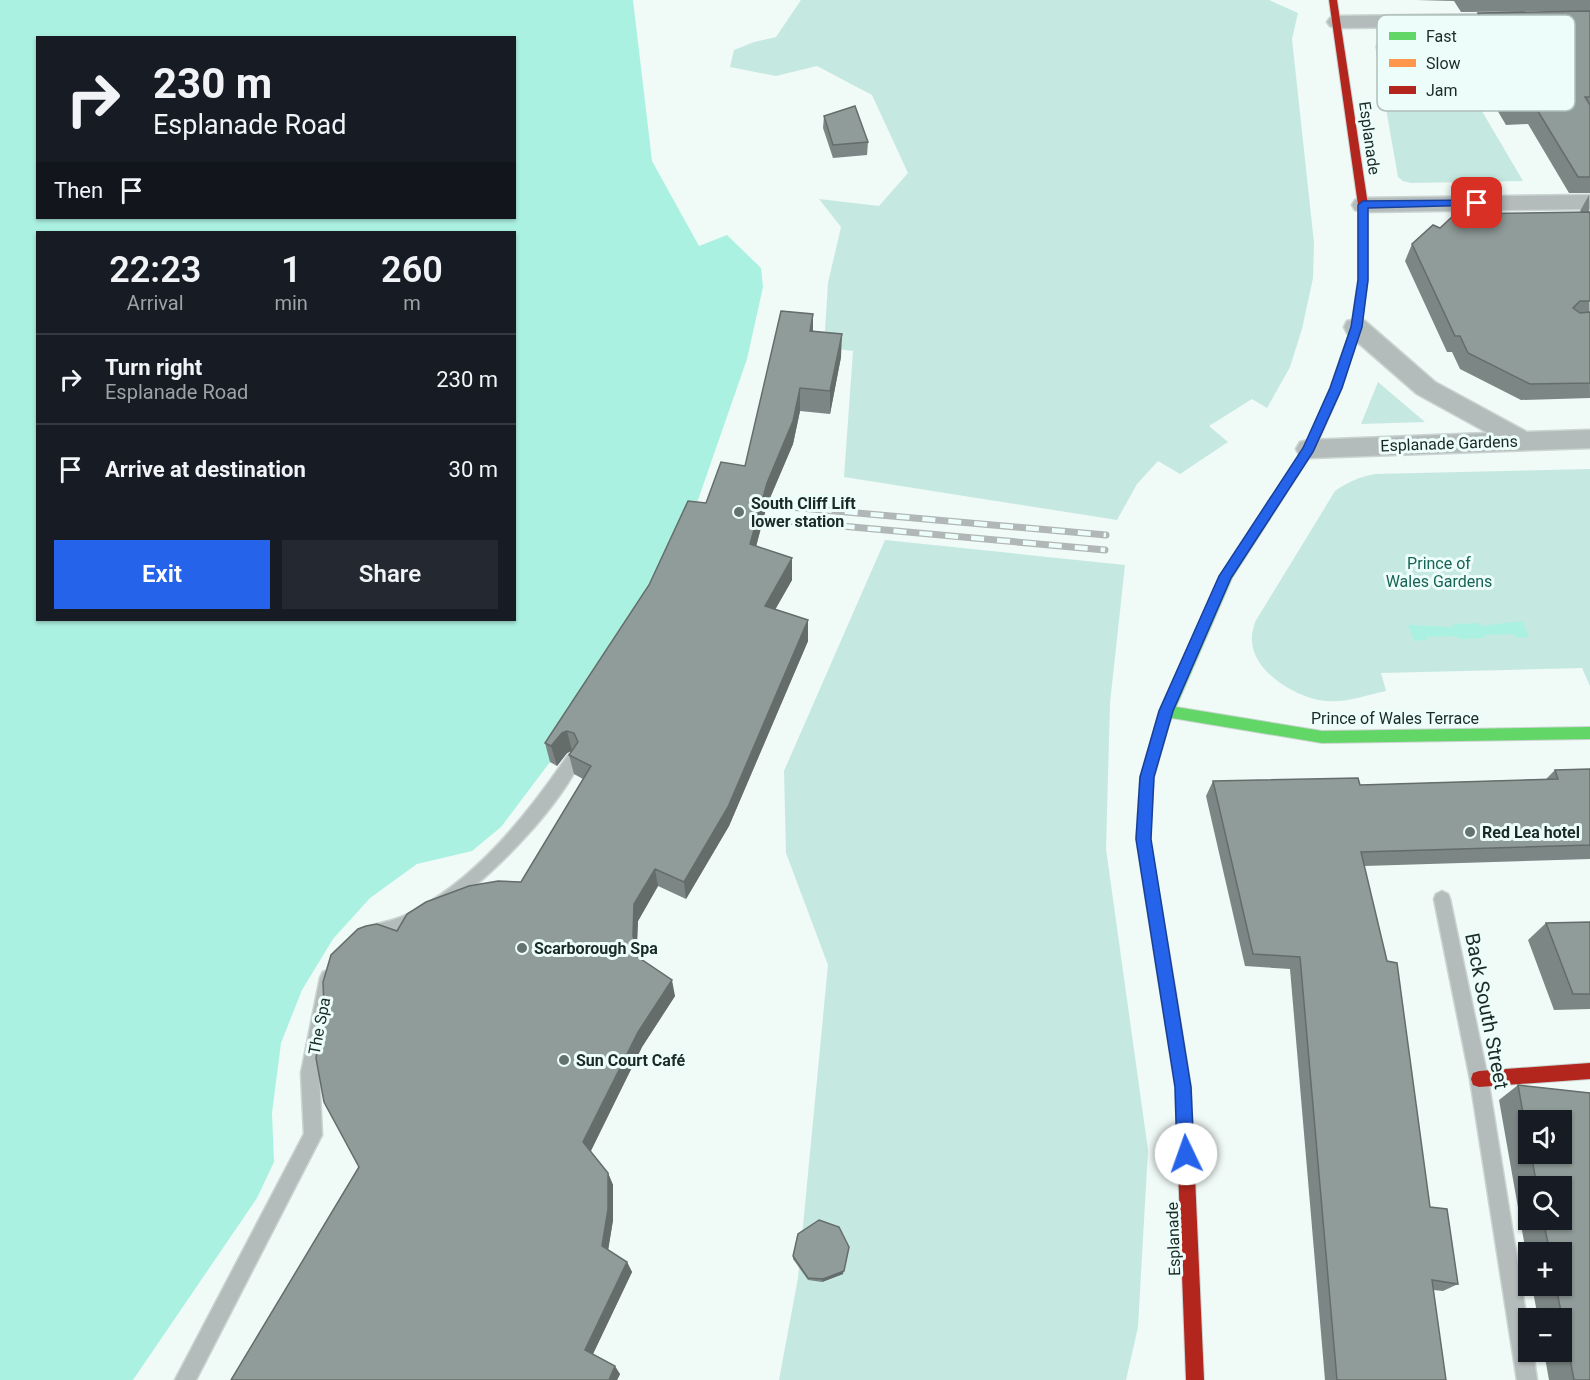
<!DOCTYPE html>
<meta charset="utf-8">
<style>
:root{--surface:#171b24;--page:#242831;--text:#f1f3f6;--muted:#9ea1a6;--line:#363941;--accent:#2563eb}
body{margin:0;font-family:Roboto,sans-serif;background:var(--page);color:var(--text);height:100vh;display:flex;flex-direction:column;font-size:22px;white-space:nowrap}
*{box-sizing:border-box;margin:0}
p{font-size:20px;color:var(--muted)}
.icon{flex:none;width:33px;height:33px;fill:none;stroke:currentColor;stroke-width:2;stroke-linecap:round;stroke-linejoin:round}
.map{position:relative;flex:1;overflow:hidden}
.sheet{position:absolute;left:36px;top:231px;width:480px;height:390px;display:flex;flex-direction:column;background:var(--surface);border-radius:0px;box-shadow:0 2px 4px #0004}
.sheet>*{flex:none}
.hud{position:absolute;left:36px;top:36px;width:480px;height:183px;border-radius:0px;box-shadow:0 2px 4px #0004;background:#171b24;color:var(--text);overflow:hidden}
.controls{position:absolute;left:1518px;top:1110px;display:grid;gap:12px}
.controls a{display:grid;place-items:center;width:54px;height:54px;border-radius:0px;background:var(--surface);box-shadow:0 2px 4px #0004;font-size:30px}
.pin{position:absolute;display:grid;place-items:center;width:51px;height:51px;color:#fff;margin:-26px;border-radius:12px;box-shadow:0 3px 9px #0006}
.me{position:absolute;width:66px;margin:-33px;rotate:357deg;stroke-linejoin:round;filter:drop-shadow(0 0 4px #0008)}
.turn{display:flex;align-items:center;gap:21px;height:126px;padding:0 18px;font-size:27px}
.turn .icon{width:78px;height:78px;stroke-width:2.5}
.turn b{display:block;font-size:42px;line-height:51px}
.then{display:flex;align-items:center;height:57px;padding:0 18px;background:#0003;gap:12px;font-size:22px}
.eta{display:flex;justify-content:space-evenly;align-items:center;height:102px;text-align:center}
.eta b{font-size:36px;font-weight:600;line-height:42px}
.cta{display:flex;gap:12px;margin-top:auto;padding:12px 18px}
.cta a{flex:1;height:69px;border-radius:0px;background:var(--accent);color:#fff;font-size:24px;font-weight:600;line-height:69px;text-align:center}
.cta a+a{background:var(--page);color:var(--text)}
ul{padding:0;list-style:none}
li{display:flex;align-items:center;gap:18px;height:90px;padding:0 18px;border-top:2px solid var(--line)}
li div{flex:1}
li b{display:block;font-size:22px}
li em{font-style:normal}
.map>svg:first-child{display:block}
.green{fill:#c5e9e0}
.water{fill:#abf1e1;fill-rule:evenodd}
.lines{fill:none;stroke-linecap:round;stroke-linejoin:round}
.lane-casing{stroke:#cad4d1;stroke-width:3}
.street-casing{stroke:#cad4d1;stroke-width:3}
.fast-casing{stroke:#cad4d1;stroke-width:2}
.slow-casing{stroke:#cad4d1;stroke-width:2}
.jam-casing{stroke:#cad4d1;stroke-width:2}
.lane{fill:#b4bcbb;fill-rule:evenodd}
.street{fill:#b4bcbb;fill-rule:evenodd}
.fast{fill:#63d668;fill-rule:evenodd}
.slow{fill:#ff974d;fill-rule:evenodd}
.jam{fill:#b3261e;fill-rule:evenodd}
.rail-casing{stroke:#b0b7b6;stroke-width:7}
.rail{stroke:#edfdf9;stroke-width:4.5;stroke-dasharray:13;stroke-linecap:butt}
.wall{fill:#7c8684;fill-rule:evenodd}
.shaded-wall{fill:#656d6b}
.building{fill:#909c99;stroke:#656d6b;stroke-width:1.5}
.route{fill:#2563eb;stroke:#184099;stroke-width:1.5}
.poi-dot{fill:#657370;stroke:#edfdf9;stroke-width:2}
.labels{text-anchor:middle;stroke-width:6;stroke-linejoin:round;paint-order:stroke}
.street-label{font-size:16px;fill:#1a2b27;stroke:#edfdf9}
.poi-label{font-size:16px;font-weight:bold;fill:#1a2b27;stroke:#edfdf9;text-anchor:start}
.park-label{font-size:16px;fill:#176457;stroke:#edfdf9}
.near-street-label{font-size:20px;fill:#1a2b27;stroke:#edfdf9}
.key{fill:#edfdf9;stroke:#aebeba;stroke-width:1.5}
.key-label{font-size:16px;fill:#1a2b27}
</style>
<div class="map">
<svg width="1590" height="1380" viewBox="0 0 1590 1380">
<rect width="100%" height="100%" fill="#f0faf7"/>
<path class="green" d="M 801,0 L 1269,0 L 1298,13 L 1292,39 L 1314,243 L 1313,278 L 1302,329 L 1290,367 L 1267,408 L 1252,399 L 1209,426 L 1228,442 L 1180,474 L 1158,461 L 1137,484 L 1117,520 L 844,477 L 853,351 L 824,347 L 828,283 L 841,227 L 819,199 L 879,206 L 908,173 L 872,95 L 817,66 L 776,76 L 730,67 L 734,50 L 754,42 L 776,37 Z
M 1439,38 L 1523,181 L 1411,183 L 1403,181 L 1398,177 L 1375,46 L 1378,41 L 1385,39 Z
M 1378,382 L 1425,422 L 1361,424 Z
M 1590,469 L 1590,686 L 1582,668 L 1381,673 L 1386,691 C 1367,695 1346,703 1326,701 C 1298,699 1252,672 1252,640 C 1251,634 1254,627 1255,622 L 1335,491 C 1348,482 1359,477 1375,474 Z
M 885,540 L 1125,565 L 1110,703 L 1106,849 L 1148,1150 L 1138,1327 L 1126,1380 L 779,1380 L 798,1278 L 828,965 L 786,853 L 784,771 Z"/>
<path class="water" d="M 0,0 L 633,0 L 652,161 L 699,246 L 727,235 L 761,268 L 763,287 L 747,359 L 690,523 L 550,762 L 501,827 L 472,851 L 417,864 L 370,898 L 333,939 L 302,990 L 281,1043 L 272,1113 L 274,1162 L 257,1198 L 133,1380 L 0,1380 ZM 38,38 L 514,38 L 514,218 L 38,218 ZM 38,232 L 514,232 L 514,620 L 38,620 Z
M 1522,621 L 1529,637 L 1516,638 L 1514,634 L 1484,635 L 1485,638 L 1459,639 L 1457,636 L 1426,637 L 1427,640 L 1414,641 L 1408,625 L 1454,627 L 1453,624 L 1480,623 L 1481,626 Z"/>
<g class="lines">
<defs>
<path id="lane" d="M 573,753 L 578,755 L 581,760 C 554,816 476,894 422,923 C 406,932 387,937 370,942 L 364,940 L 362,934 L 364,928 C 378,923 394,921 408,914 C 475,881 527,815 568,755 Z
M 1442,891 L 1448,894 L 1450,899 L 1488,1079 L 1528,1327 L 1528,1352 L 1533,1352 L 1537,1380 L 1517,1380 L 1470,1079 L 1434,899 L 1436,894 Z
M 329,970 L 335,972 L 338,978 L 319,1073 L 322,1135 L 196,1380 L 175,1380 L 304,1134 L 301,1073 L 320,978 L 323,972 Z"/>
<path id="street" d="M 1590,13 L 1590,25 L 1337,28 L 1330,26 L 1327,22 L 1330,18 L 1337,16 Z
M 1590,195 L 1590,209 L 1363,212 L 1355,210 L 1352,205 L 1355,200 L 1363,198 Z
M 1356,319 L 1365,321 L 1435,382 L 1527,432 L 1590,430 L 1590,448 L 1309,458 L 1300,456 L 1296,449 L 1300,442 L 1309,440 L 1488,433 L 1417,394 L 1347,333 L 1344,327 L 1347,321 Z"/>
<path id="fast" d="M 1276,496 L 1282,500 L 1232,578 L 1176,707 L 1322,731 L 1590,727 L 1590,739 L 1322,743 L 1172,718 L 1168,726 L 1158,726 L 1156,722 L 1159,711 L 1220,576 L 1272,497 Z"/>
<path id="slow" d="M 1163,716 L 1168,718 L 1170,722 L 1154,777 L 1150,839 L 1176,992 L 1174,997 L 1168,999 L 1162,997 L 1160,992 L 1136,839 L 1140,777 L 1156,722 L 1158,718 Z"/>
<path id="jam" d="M 1329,0 L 1337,0 L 1368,205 L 1368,280 L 1361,327 L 1342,388 L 1315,449 L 1280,503 L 1276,504 L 1270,500 L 1304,448 L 1330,388 L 1351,327 L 1358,280 L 1358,205 Z
M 1168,985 L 1174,987 L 1176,992 L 1191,1087 L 1204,1380 L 1186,1380 L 1175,1087 L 1160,992 L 1162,987 Z
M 1590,1063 L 1590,1079 L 1479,1087 L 1473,1085 L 1471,1079 L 1473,1073 L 1479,1071 Z"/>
</defs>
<use href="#lane" class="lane-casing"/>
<use href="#street" class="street-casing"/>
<use href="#fast" class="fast-casing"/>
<use href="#slow" class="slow-casing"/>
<use href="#jam" class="jam-casing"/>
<use href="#lane" class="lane"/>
<use href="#street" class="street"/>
<use href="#fast" class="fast"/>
<use href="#slow" class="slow"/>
<use href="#jam" class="jam"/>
<defs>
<path id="rail" d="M 767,505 L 1106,535
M 764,519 L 1105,550"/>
</defs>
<use href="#rail" class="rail-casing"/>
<use href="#rail" class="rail"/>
</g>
<path class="wall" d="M 1416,0 L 1590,0 L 1590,11 L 1461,12 L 1454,1 Z
M 1590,11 L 1590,193 L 1569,193 L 1528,124 L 1506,125 L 1484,88 L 1492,72 L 1496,72 L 1471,29 L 1478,13 Z
M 824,116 L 868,142 L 867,155 L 833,158 L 823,128 Z
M 1589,195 L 1590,398 L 1521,400 L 1460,369 L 1452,352 L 1447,352 L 1405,261 L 1412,244 L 1440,228 L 1581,212 L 1580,211 Z
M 813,314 L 813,331 L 841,357 L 830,414 L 800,411 L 793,444 L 767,505 L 756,546 L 792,580 L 775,610 L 808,620 L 808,641 L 729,826 L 686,899 L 658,886 L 638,921 L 637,952 L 638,957 L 675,996 L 642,1047 L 590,1151 L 608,1173 L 613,1185 L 613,1220 L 608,1250 L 627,1262 L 632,1272 L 593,1354 L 620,1374 L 617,1380 L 231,1380 L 359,1167 L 397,931 L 521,882 L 583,779 L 574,774 L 569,755 L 571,751 L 567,753 L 557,766 L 550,762 L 545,743 L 706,503 L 745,466 Z
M 1590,769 L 1590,859 L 1364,866 L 1430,1207 L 1458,1284 L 1443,1291 L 1433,1290 L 1446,1380 L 1325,1380 L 1290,969 L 1245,966 L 1206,796 L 1213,781 L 1360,785 L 1546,779 L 1555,770 Z
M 1590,922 L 1590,1009 L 1554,1010 L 1528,940 L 1546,923 Z
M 1518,1085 L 1590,1093 L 1590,1380 L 1549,1380 L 1544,1352 L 1562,1352 L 1562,1318 L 1538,1318 L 1532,1286 L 1562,1286 L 1562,1252 L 1528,1252 L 1528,1264 L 1499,1100 ZM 1528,1120 L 1562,1120 L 1562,1154 L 1528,1154 ZM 1528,1186 L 1562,1186 L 1562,1220 L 1528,1220 Z
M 793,1256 L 843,1274 L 822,1282 L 808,1280 L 793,1259 Z"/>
<path class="shaded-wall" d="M 813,314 L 813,337 L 810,331 Z
M 842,334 L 841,357 L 830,414 L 830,391 Z
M 800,388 L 800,411 L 793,444 L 767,505 L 751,566 L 750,544 L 767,483 Z
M 792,558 L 792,580 L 765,627 L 765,606 Z
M 808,620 L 808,641 L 729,826 L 686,899 L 684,882 Z
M 567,731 L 572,751 L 567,753 L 557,766 L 551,746 L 562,733 Z
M 655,869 L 658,886 L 638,921 L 636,953 L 633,936 L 634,904 Z
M 672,980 L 675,996 L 642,1047 L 589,1155 L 583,1142 L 638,1032 Z
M 608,1173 L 613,1185 L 613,1220 L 607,1257 L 602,1246 Z
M 849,1247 L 843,1274 L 822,1282 L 823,1279 Z
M 627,1262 L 632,1272 L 591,1358 L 585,1350 Z
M 615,1366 L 620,1374 L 617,1380 L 609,1380 Z"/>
<path class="building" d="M 1590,11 L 1590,97 L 1585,97 L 1590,105 L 1590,177 L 1578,177 L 1536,108 L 1514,109 L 1492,72 L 1513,71 L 1478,13 Z
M 855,106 L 868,142 L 833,145 L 824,116 Z
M 1590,212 L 1590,301 L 1580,301 L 1573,308 L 1580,313 L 1590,312 L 1590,383 L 1530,384 L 1468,353 L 1460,336 L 1455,336 L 1412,244 L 1433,225 L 1440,228 L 1455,214 Z
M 781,311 L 813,314 L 810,331 L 842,334 L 830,391 L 800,388 L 793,421 L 767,483 L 750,544 L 792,558 L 765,606 L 808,620 L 728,807 L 684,882 L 655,869 L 634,904 L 633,936 L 638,957 L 672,980 L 638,1032 L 583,1142 L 608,1173 L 608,1209 L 602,1246 L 627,1262 L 585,1350 L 615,1366 L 609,1380 L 231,1380 L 359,1167 L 324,1102 L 316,1058 L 324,1006 L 323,982 L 331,955 L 358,929 L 366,926 L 377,924 L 397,931 L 407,914 L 426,902 L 469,886 L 498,881 L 521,882 L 591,766 L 569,755 L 578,742 L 574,733 L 567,731 L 562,733 L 551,746 L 545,743 L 649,585 L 688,501 L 706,503 L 721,462 L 745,466 Z
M 1590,769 L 1590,845 L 1361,852 L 1387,961 L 1397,963 L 1430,1207 L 1447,1209 L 1458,1284 L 1432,1280 L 1446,1380 L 1337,1380 L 1300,957 L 1253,954 L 1213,781 L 1358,778 L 1360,785 L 1558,779 L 1555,770 Z
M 1590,922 L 1590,994 L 1573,994 L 1546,923 Z
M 1518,1085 L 1590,1093 L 1590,1380 L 1574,1380 L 1556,1286 L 1562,1286 L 1562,1252 L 1550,1252 L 1543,1220 L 1562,1220 L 1562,1186 L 1537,1186 L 1531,1154 L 1562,1154 L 1562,1120 L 1528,1120 L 1528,1142 Z
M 819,1220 L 839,1227 L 849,1247 L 844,1271 L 823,1279 L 808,1278 L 793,1256 L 798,1234 Z"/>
<path class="route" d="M 1477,200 L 1482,203 L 1480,205 L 1368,208 L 1368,280 L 1362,327 L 1342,388 L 1313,452 L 1231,578 L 1173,711 L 1154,777 L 1151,839 L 1191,1087 L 1194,1154 L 1192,1160 L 1186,1163 L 1180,1160 L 1177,1154 L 1175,1087 L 1136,839 L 1140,777 L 1159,711 L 1219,576 L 1303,448 L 1330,388 L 1351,327 L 1358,280 L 1358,205 L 1363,201 Z"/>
<g class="poi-dot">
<circle cx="739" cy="512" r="6"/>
<circle cx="1470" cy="832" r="6"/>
<circle cx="522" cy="948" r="6"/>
<circle cx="564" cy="1060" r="6"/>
</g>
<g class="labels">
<g class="street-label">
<text transform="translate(1370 138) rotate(82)" y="6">Esplanade</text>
<text transform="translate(1449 443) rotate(-2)" y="6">Esplanade Gardens</text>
<text x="1395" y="724">Prince of Wales Terrace</text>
<text transform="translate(319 1026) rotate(-79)" y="6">The Spa</text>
<text transform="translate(1173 1239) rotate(-92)" y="6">Esplanade</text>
</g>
<g class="poi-label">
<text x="751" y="509">South Cliff Lift<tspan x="751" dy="18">lower station</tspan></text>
<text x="1482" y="838">Red Lea hotel</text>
<text x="534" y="954">Scarborough Spa</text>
<text x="576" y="1066">Sun Court Café</text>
</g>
<g class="park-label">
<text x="1439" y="569">Prince of<tspan x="1439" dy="18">Wales Gardens</tspan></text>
</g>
<g class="near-street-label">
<text transform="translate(1487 1011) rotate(79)" y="7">Back South Street</text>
</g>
</g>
<rect x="1377" y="15" width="198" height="96" rx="9" class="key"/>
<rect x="1389" y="32" width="27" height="8" fill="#63d668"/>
<rect x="1389" y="59" width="27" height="8" fill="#ff974d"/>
<rect x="1389" y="86" width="27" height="8" fill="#b3261e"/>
<g class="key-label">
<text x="1426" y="42">Fast</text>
<text x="1426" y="69">Slow</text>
<text x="1426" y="96">Jam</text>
</g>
</svg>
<div class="controls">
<a><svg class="icon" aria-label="sound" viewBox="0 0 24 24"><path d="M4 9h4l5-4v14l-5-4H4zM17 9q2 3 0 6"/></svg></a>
<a><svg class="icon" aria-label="search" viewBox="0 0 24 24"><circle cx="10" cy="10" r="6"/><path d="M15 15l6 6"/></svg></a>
<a>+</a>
<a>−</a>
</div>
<div class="pin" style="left:1477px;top:203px;background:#d93025"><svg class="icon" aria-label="arrive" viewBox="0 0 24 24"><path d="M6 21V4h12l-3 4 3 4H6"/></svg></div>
<svg class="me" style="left:1186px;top:1154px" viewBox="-20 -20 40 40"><circle r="19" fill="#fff"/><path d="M0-13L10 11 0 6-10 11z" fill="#2563eb"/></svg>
<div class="hud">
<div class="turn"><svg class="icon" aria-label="right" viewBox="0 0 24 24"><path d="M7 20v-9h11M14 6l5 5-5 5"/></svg><div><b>230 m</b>Esplanade Road</div></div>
<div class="then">Then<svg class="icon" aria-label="arrive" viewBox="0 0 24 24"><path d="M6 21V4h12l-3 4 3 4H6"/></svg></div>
</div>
<section class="sheet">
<div class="eta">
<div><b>22:23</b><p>Arrival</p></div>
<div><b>1</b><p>min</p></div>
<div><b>260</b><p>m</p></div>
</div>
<ul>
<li><svg class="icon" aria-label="right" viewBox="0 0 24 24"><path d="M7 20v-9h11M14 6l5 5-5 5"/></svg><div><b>Turn right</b><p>Esplanade Road</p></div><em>230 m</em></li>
<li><svg class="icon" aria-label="arrive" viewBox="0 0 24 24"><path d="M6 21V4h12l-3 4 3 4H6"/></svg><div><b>Arrive at destination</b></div><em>30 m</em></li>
</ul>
<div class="cta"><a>Exit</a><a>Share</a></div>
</section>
</div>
